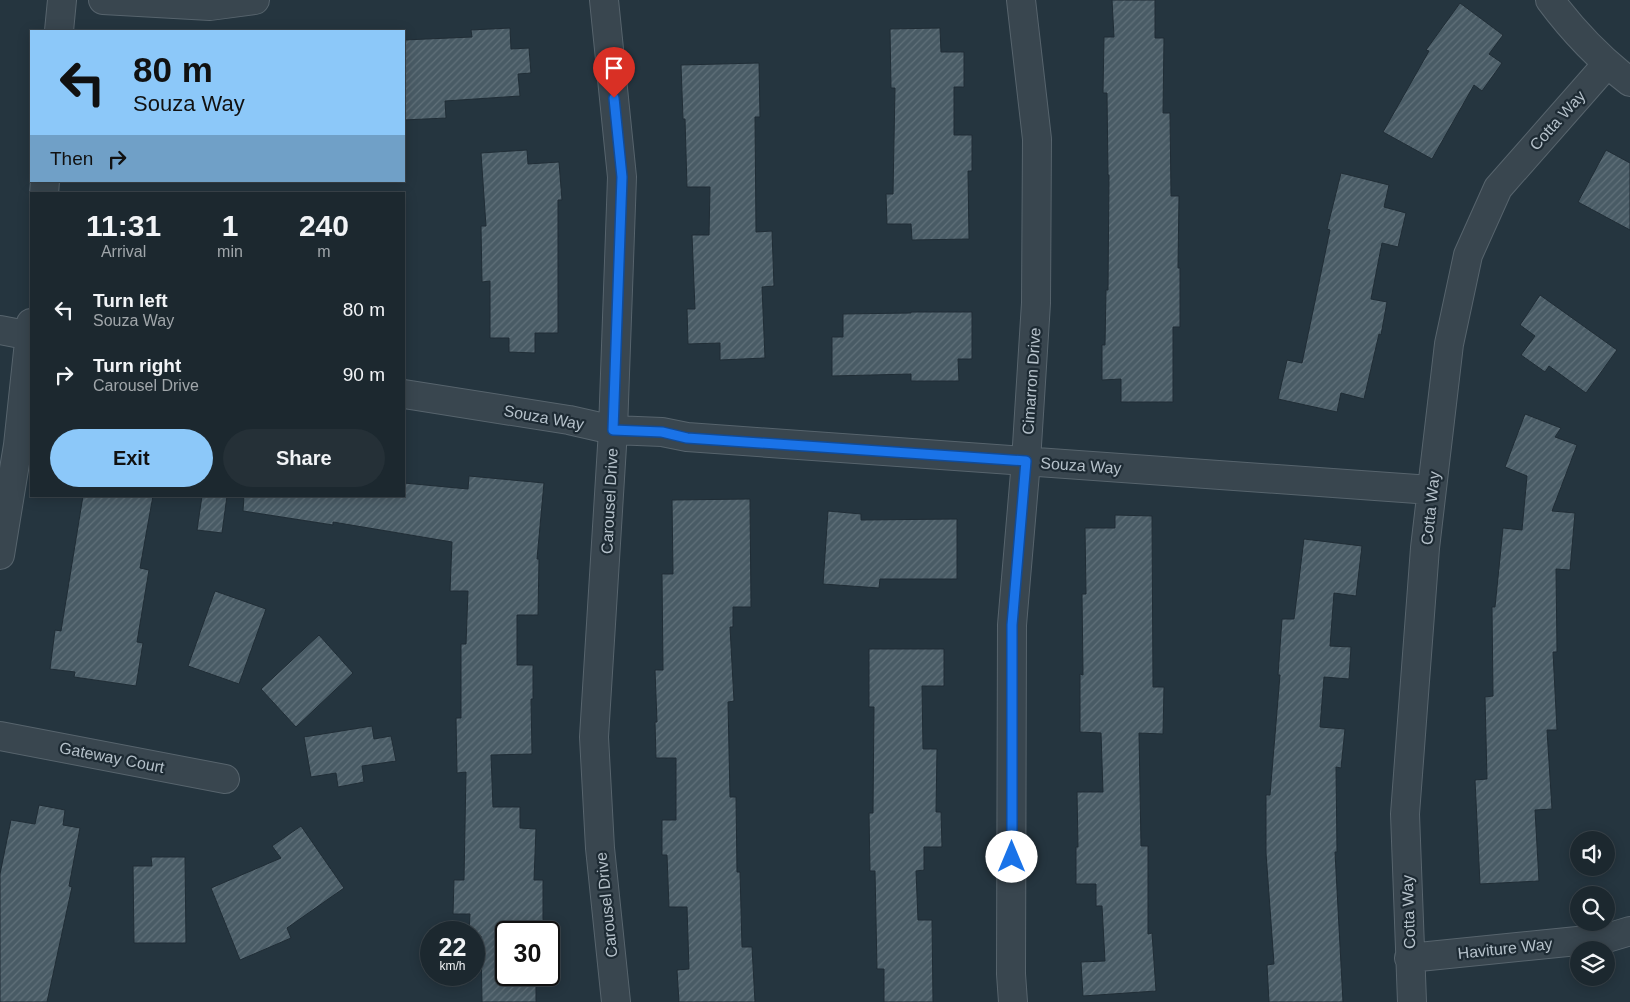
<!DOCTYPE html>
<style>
:root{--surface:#1c282f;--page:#253037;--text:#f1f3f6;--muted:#a0a6aa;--line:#3a444b;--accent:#8cc8f9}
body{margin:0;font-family:Helvetica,sans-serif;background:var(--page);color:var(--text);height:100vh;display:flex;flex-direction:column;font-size:19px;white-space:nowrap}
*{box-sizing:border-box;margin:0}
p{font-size:16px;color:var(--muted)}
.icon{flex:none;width:28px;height:28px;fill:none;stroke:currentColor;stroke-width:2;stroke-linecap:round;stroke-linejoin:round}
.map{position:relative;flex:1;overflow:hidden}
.sheet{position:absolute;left:30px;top:192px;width:375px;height:305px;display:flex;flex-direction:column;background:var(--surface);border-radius:0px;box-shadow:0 2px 12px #0003,0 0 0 1px var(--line)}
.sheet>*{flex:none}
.hud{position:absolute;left:30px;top:30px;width:375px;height:152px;border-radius:0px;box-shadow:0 2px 12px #0003,0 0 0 1px var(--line);background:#8cc8f9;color:#111;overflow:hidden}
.buttons{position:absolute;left:1570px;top:831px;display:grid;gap:10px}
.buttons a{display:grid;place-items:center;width:45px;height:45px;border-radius:50%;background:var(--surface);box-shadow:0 2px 12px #0003,0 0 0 1px var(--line);font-size:25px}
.speed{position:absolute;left:420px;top:921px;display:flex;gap:10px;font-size:25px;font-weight:700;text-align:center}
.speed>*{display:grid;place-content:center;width:65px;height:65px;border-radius:50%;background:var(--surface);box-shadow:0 2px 12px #0003,0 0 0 1px var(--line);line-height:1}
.speed small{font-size:12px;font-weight:400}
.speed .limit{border:2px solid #111;border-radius:8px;background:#fff;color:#111}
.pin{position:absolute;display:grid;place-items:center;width:42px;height:42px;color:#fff;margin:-51px -21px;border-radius:50% 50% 50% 0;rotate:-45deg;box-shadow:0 0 5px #0007}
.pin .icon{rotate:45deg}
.me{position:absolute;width:55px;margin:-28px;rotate:0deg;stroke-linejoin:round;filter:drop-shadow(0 0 4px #0008)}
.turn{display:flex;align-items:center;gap:18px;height:105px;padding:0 20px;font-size:22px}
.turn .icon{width:65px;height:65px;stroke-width:2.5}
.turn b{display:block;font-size:35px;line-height:42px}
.then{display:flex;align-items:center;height:48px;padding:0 20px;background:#0003;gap:10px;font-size:19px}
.eta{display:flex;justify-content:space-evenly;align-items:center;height:85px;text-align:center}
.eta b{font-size:30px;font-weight:700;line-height:35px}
.action{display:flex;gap:10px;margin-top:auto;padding:10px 20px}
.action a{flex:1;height:58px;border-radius:30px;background:var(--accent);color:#111;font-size:20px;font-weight:700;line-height:58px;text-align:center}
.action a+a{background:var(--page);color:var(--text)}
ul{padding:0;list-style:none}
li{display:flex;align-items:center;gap:15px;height:65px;padding:0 20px}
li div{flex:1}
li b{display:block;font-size:19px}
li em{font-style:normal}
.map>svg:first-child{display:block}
.building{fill:url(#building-hatch);stroke:#202d36}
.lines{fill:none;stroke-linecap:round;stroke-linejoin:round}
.street-casing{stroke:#57646d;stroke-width:30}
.street{stroke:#39464f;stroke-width:28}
.route-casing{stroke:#114b97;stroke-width:12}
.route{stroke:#1a73e8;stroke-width:9}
.labels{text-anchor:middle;stroke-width:4.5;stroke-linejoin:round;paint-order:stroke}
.street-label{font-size:16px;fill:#b5c1ca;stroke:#1e2b34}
</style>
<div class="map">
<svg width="1630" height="1002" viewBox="0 0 1630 1002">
<defs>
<pattern id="building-hatch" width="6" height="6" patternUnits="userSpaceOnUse" patternTransform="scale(1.25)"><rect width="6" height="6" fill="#495b65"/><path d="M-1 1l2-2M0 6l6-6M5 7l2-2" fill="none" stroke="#61717a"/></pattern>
</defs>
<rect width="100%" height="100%" fill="#25353f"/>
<path class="building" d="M 1112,0 L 1155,0 L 1155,38 L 1164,38 L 1163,113 L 1170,113 L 1171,196 L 1179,196 L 1178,268 L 1180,268 L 1180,327 L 1173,327 L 1173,402 L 1121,402 L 1121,379 L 1102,380 L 1102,345 L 1105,345 L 1106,290 L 1108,290 L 1109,175 L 1108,175 L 1107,93 L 1103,93 L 1104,37 L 1114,37 Z
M 1460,3 L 1503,35 L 1489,54 L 1502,63 L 1482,91 L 1474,85 L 1432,159 L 1383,132 L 1429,51 L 1426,50 Z
M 510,28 L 511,49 L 529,48 L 531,73 L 518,74 L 520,96 L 445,101 L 446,118 L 404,120 L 404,40 L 472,37 L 471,30 Z
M 940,28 L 941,52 L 964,52 L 964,87 L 954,87 L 954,135 L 972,135 L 972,171 L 968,171 L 969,239 L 912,240 L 911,224 L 887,224 L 886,194 L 893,194 L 895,88 L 891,88 L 890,29 Z
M 759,63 L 760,117 L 755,117 L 756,232 L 772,231 L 774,286 L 762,287 L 765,358 L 720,360 L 720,343 L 688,344 L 687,309 L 695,309 L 692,235 L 709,235 L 710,187 L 687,187 L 685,119 L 683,119 L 681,65 Z
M 527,150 L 528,164 L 559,162 L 562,200 L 558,200 L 558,333 L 535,333 L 535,353 L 509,352 L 509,338 L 490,338 L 490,281 L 482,282 L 481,226 L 486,226 L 481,153 Z
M 1606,150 L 1630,163 L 1630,230 L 1578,202 Z
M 1341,173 L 1389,185 L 1384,207 L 1406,213 L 1398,247 L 1382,243 L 1371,299 L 1387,302 L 1381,335 L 1379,334 L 1364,399 L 1341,393 L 1337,412 L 1278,399 L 1287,360 L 1302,363 L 1330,230 L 1327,229 Z
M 1540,295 L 1617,350 L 1586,393 L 1549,366 L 1545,372 L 1521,355 L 1535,336 L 1520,325 Z
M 911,312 L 972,312 L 972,359 L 958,359 L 959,381 L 911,381 L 911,374 L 832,376 L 832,337 L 843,337 L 843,314 L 911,313 Z
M 1525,414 L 1561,428 L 1555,437 L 1577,445 L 1552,511 L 1575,513 L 1570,570 L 1556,569 L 1557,652 L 1553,652 L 1557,730 L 1547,730 L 1552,809 L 1535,810 L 1539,881 L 1480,884 L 1475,780 L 1487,779 L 1485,697 L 1493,696 L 1492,607 L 1495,607 L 1503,528 L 1522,530 L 1527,476 L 1505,467 Z
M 469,476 L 544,483 L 537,559 L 539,559 L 538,615 L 517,615 L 517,665 L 533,665 L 533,699 L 531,699 L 532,754 L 491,755 L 493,807 L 520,807 L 520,828 L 536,829 L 534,880 L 543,880 L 543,932 L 506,932 L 506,975 L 536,975 L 536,1002 L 482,1002 L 481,936 L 474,936 L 474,932 L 469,932 L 470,914 L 453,914 L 454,880 L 464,880 L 466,772 L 457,773 L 456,718 L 461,718 L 461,644 L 466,644 L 468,591 L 450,591 L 452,542 L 333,522 L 333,525 L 243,511 L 244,496 L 404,496 L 404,483 L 468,489 Z
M 83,496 L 153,496 L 140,568 L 149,570 L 137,642 L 143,643 L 136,686 L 74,677 L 75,672 L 50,669 L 55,630 L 61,631 Z
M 202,496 L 227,496 L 222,533 L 197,530 Z
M 750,499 L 751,607 L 733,607 L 733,627 L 730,627 L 734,701 L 728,702 L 730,797 L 736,797 L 737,872 L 740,872 L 742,947 L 752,947 L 755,1002 L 679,1002 L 677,970 L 689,969 L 687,907 L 669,907 L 667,855 L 662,855 L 662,820 L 676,820 L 676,758 L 656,758 L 655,722 L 657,722 L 655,670 L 663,670 L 662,574 L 673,574 L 672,500 Z
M 828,511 L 861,514 L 861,520 L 957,519 L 957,579 L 880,579 L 879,588 L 823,584 Z
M 1115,515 L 1152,516 L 1153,687 L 1164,687 L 1163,734 L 1139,733 L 1141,846 L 1148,846 L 1148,934 L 1152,933 L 1156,991 L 1083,996 L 1081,962 L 1105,961 L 1102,906 L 1096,906 L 1096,884 L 1076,884 L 1076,847 L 1078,847 L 1077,792 L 1103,792 L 1101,733 L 1080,732 L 1080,674 L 1083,675 L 1082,594 L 1086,594 L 1085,528 L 1115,528 Z
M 1304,539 L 1362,546 L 1356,596 L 1334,593 L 1330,646 L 1351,647 L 1349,679 L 1324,677 L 1320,727 L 1345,729 L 1341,768 L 1336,767 L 1337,852 L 1335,852 L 1343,1002 L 1269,1002 L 1267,965 L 1274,964 L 1266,853 L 1266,795 L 1270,795 L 1280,675 L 1278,675 L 1282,619 L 1294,619 Z
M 215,591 L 266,609 L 239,684 L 188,666 Z
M 319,635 L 353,673 L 296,727 L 261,689 Z
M 869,649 L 944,649 L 944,686 L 922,686 L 923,749 L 937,749 L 936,812 L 941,812 L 942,847 L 924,847 L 924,870 L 916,871 L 918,920 L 932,920 L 933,1002 L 884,1002 L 884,969 L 877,969 L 875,871 L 870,871 L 869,813 L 873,813 L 874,707 L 869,707 Z
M 372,726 L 374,739 L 391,736 L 396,761 L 362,766 L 364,782 L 338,787 L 336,773 L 311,777 L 304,737 Z
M 39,805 L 65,810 L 63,825 L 80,828 L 69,886 L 72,887 L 47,1002 L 0,1002 L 0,874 L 11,820 L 35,824 Z
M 301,826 L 344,888 L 287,928 L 291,938 L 240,960 L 211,888 L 281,858 L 272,846 Z
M 151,857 L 185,857 L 186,943 L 134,943 L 133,866 L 152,866 Z"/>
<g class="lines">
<defs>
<path id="street" d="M 103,0 L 210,6 L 255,0
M 604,0 L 622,177 L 613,430 L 594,737 L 600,848 L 616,1002
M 1550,0 C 1573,31 1600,59 1630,82
M 59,31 L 62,0
M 44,194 L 45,181
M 0,330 L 31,336
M 404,394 L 569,420 L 613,430 L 662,432 L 687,437 L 1431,490
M 0,555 L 18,445 L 31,323
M 0,736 L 225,779
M 1409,958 L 1607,938 L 1630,931
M 1013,1002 L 1011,974 L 1012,625 L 1026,461 L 1036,303 L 1037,139 L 1021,0
M 1412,1002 L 1405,814 L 1425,548 L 1449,344 L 1468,255 L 1498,188 L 1607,64"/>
</defs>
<use href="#street" class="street-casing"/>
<use href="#street" class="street"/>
</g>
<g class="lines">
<defs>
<path id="route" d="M 614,98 L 622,177 L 613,430 L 662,432 L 687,438 L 1026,461 L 1012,625 L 1012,857"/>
</defs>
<use href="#route" class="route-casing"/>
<use href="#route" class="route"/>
</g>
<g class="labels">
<g class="street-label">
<text transform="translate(1557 120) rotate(-48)" y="6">Cotta Way</text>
<text transform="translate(1031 381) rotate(-86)" y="6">Cimarron Drive</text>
<text transform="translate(544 417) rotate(10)" y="6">Souza Way</text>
<text transform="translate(1081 465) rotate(4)" y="6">Souza Way</text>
<text transform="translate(609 501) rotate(-87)" y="6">Carousel Drive</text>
<text transform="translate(1430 508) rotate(-84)" y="6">Cotta Way</text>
<text transform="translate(112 757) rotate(11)" y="6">Gateway Court</text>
<text transform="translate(606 905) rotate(-96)" y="6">Carousel Drive</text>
<text transform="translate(1408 912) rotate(-92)" y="6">Cotta Way</text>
<text transform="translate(1505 948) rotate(-6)" y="6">Haviture Way</text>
</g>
</g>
</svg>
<div class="buttons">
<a><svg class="icon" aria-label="sound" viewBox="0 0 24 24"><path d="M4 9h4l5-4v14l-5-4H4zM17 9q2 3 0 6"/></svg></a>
<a><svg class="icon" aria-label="search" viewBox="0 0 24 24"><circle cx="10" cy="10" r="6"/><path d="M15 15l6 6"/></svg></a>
<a><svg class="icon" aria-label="layers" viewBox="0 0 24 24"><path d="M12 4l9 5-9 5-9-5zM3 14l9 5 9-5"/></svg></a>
</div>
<div class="speed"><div>22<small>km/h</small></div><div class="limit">30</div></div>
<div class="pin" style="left:614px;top:98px;background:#d93025"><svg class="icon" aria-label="arrive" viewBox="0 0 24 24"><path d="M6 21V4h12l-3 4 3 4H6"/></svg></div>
<svg class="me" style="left:1012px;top:857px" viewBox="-20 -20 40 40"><circle r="19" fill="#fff"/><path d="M0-13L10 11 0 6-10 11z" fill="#1a73e8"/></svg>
<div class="hud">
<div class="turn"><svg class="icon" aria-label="left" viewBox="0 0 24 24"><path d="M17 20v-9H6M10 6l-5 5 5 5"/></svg><div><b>80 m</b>Souza Way</div></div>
<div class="then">Then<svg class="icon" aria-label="right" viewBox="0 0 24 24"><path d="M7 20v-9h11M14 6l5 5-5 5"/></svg></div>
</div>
<section class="sheet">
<div class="eta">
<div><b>11:31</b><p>Arrival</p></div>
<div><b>1</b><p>min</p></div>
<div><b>240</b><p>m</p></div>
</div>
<ul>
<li><svg class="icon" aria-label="left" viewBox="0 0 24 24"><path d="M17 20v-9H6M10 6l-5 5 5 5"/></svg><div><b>Turn left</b><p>Souza Way</p></div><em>80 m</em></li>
<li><svg class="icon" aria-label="right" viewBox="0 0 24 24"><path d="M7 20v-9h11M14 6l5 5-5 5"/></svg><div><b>Turn right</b><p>Carousel Drive</p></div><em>90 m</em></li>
</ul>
<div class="action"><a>Exit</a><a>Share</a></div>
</section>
</div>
